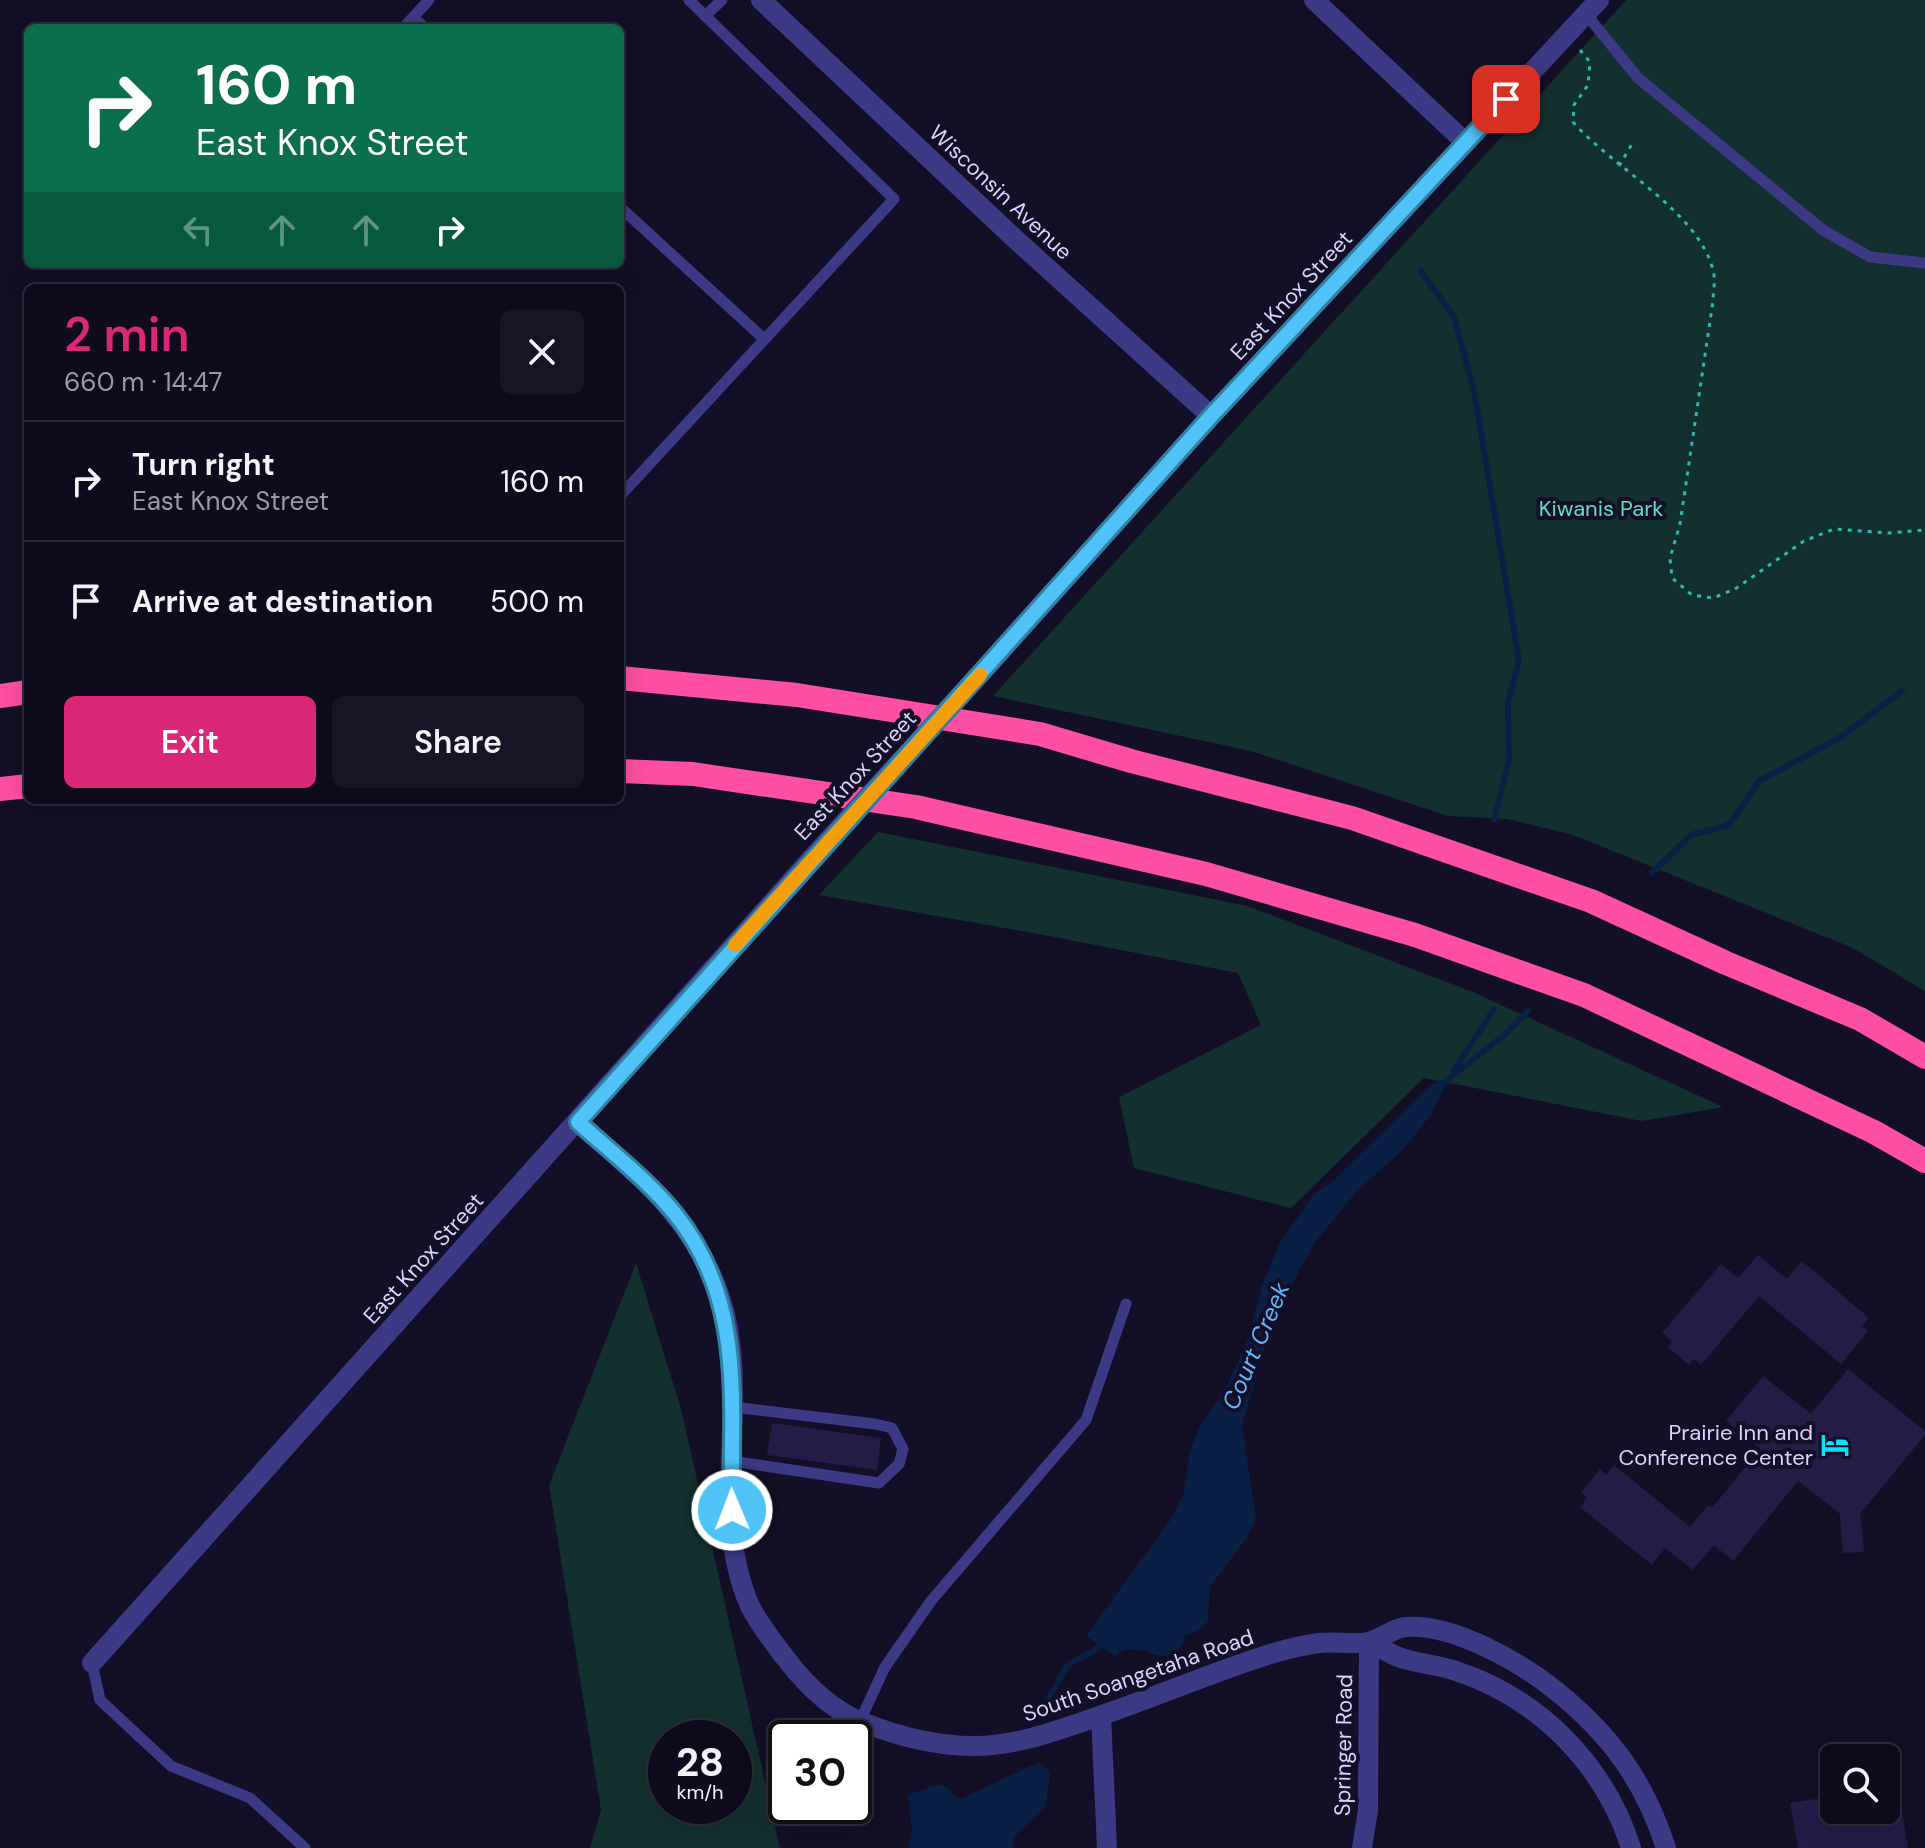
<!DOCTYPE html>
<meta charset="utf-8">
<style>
:root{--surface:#0e0b1c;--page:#171425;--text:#f1f3f6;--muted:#9b9ba3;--line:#2e2b3b;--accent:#db2777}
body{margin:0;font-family:"DM Sans",sans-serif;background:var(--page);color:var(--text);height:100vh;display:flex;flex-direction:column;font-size:30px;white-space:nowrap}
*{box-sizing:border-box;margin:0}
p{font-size:26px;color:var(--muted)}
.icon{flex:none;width:44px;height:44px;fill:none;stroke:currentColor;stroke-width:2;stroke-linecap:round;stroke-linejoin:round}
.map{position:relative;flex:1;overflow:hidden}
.sheet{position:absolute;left:24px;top:284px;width:600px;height:520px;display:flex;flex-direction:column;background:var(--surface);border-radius:12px;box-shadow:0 8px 32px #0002,0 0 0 2px var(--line)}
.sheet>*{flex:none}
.hud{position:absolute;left:24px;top:24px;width:600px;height:244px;border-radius:12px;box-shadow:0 8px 32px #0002,0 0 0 2px var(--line);background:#0b6e4f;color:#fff;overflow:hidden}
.controls{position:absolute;left:1820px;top:1744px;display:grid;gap:16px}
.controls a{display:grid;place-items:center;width:80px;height:80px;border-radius:12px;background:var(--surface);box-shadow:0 8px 32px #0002,0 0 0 2px var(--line);font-size:40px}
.speed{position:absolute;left:648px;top:1720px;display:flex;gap:16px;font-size:40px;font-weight:700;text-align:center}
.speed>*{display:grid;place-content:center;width:104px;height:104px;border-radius:50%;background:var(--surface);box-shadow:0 8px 32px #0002,0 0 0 2px var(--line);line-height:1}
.speed small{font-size:20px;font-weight:400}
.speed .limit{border:4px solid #111;border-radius:12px;background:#fff;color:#111}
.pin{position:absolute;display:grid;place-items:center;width:68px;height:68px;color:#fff;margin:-34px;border-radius:16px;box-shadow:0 4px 12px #0006}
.me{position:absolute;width:88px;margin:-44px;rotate:359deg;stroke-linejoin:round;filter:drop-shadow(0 0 6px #0008)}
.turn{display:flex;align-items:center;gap:28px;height:168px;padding:0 40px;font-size:36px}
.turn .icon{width:104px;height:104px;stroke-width:2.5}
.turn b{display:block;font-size:56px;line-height:68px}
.lanes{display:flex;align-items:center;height:76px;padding:0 40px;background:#0003;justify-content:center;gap:40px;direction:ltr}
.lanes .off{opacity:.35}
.round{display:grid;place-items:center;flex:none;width:84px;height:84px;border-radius:12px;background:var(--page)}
.overview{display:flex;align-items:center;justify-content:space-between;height:136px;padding:0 40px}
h1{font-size:48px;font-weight:600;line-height:60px;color:var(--accent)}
.primary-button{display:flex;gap:16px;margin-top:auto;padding:16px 40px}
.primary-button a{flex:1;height:92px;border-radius:12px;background:var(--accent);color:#fff;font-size:32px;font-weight:600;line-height:92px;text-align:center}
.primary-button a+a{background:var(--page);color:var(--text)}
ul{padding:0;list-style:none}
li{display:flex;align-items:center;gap:24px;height:120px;padding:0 40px;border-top:2px solid var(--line)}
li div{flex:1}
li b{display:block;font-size:30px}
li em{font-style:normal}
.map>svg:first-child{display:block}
.green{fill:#12302f;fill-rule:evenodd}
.water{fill:#0a1f44}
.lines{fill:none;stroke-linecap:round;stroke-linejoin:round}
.stream{stroke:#0a1f44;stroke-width:6}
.building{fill:#241b47}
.path{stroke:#2fb8b0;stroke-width:3;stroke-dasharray:4 6;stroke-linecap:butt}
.lane{stroke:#3d3a85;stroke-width:11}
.street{stroke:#3d3a85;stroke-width:20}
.highway{stroke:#ff4fa3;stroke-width:24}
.street-bridge{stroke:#3d3a85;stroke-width:20}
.route-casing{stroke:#337fa1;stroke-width:20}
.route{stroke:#4fc3f7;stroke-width:14}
.slow{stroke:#f59e0b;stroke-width:14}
.labels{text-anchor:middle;stroke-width:8;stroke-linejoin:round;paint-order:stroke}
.street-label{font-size:22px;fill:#d9d4ff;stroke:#130f26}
.park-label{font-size:22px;fill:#5fe0c0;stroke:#130f26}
.poi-label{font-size:22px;fill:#d9d4ff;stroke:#130f26;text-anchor:end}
.water-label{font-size:24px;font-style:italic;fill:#62b6ff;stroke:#130f26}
</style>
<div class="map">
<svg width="1925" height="1848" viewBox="0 0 1925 1848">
<rect width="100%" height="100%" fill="#130f26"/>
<path class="green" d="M 1626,0 L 1925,0 L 1925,991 L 1853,948 L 1573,835 L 1508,819 L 1448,816 L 1251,751 L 993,696 Z
M 878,832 L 1248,906 L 1473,992 L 1723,1107 L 1642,1121 L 1424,1078 L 1291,1208 L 1134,1168 L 1119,1097 L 1261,1025 L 1238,973 L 1049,936 L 819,895 Z
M 636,1263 L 681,1409 L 780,1848 L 590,1848 L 601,1810 L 549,1485 ZM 666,1738 L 734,1738 L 734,1806 L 666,1806 Z"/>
<path class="water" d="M 1450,1076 L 1432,1113 L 1404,1149 L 1356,1192 L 1313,1245 L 1273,1320 L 1242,1425 L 1256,1517 L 1248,1536 L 1210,1587 L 1208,1621 L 1201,1629 L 1186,1635 L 1178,1653 C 1173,1654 1169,1655 1165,1656 C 1149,1656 1132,1640 1115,1656 L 1086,1636 L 1171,1519 L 1183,1495 L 1190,1452 L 1200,1426 L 1225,1390 L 1248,1339 L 1262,1286 L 1279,1244 L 1314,1194 L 1334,1180 L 1430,1086 Z
M 1039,1762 L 1050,1772 L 1046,1806 L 1013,1838 L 1013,1848 L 908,1848 L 912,1830 L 908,1794 L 942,1784 L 960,1799 Z"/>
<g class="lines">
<path class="stream" d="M 1421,271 L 1454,317 L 1474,391 L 1519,661 L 1508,702 L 1509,761 L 1494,819
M 1652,873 L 1691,835 L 1729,825 L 1759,781 L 1841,737 L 1902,691
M 1454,1070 L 1494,1009
M 1446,1081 L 1503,1036 L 1528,1011
M 1040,1714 L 1067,1665 L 1096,1650 L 1104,1641"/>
</g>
<path class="building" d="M 1758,1255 L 1787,1279 L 1802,1261 L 1869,1318 L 1862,1326 L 1868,1331 L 1841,1364 L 1759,1296 L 1701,1365 L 1694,1359 L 1689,1365 L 1668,1347 L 1672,1341 L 1662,1333 L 1721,1264 L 1738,1278 Z
M 1848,1369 L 1925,1431 L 1925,1435 L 1860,1514 L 1864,1552 L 1843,1553 L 1840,1514 L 1798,1481 L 1733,1561 L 1714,1545 L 1693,1570 L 1665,1548 L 1652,1565 L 1580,1507 L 1587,1498 L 1581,1493 L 1600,1469 L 1606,1475 L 1614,1465 L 1690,1527 L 1708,1505 L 1712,1508 L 1760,1449 L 1726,1421 L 1763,1376 L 1811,1414 Z
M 772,1423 L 881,1438 L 877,1470 L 767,1455 Z
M 1894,1762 L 1908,1848 L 1798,1848 L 1790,1803 L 1834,1796 L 1834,1810 L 1886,1810 L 1886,1763 Z"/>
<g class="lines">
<path class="path" d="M 1580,50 L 1590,62 L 1588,85 L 1574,105 L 1573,122 C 1613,168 1698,211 1713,270 C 1716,280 1713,292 1713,301 L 1680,524 L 1670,558 L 1672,578 L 1692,595 L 1713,598 L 1735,589 L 1804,541 L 1834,529 L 1888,533 L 1925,530
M 1619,166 L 1632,144"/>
<path class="lane" d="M 1586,14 L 1638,78 L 1823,230 L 1870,257 L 1925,263
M 705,16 L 722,0
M 413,17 L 425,28
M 403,28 L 429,0
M 620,207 L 764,339
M 621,495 L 894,199 L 689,0
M 731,1461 L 879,1483 L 899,1464 L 903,1449 L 892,1428 L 875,1424 L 733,1407
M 92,1663 L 100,1700 L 171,1766 L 250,1798 L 305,1848
M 860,1721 L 885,1667 L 931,1601 L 1086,1420 L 1126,1304"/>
<path class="street" d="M 761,0 L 1013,237 L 1211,416
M 1314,0 L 1466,143
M 992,661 L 1211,416 L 1599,0
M 578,1122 C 640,1178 692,1215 720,1297 C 753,1395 707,1511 750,1606 C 760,1626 774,1643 787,1660 C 807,1686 832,1710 862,1722 C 897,1736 936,1746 974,1746 C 1013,1746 1049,1733 1085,1721 C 1143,1702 1198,1678 1255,1659 C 1275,1652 1298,1646 1319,1643 C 1335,1641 1352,1645 1368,1642 C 1381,1639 1393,1628 1406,1627 C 1452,1623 1520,1662 1555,1690 C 1610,1734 1644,1780 1666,1848
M 1369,1642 C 1378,1647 1387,1652 1396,1656 C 1415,1664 1437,1664 1456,1671 C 1539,1698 1605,1765 1631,1848
M 92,1663 L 812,858
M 1101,1715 L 1107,1848
M 1362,1848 L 1368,1810 L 1369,1642"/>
<path class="highway" d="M 620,678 L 797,695 L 1040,734 L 1131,761 L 1352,818 L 1591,901 L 1726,963 L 1860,1019 L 1925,1057
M 0,696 L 28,692
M 620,771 L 693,774 L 916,807 L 1206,874 L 1415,935 L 1584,995 L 1874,1132 L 1925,1161
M 0,789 L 28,786"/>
<path class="street-bridge" d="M 812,858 L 992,661"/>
</g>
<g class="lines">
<defs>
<path id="route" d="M 732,1510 C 730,1405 746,1303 676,1215 C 648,1180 611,1152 578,1122 L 1211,416 L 1506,99"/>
</defs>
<use href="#route" class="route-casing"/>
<use href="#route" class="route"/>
<path class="slow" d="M 735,945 L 980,675"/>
</g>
<defs>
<symbol id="hotel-bare" viewBox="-9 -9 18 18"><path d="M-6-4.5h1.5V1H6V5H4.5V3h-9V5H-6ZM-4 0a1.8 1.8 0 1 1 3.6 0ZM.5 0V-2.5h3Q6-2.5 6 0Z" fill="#00e5ff" stroke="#130f26" stroke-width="2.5" paint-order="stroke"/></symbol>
</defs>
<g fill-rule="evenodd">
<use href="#hotel-bare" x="1815" y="1425" width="40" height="40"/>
</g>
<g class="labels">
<g class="street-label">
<text transform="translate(1001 192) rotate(43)" y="8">Wisconsin Avenue</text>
<text transform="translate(1291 295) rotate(-47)" y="8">East Knox Street</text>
<text transform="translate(855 775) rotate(-47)" y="8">East Knox Street</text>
<text transform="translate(423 1258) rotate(-48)" y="8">East Knox Street</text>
<text transform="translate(1138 1675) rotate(-19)" y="8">South Soangetaha Road</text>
<text transform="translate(1343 1745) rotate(-89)" y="8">Springer Road</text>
</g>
<g class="park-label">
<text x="1601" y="516">Kiwanis Park</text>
</g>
<g class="poi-label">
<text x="1813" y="1440">Prairie Inn and<tspan x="1813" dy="25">Conference Center</tspan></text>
</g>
<g class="water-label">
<text transform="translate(1256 1346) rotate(-67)" y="8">Court Creek</text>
</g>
</g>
</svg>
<div class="controls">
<a><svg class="icon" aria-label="search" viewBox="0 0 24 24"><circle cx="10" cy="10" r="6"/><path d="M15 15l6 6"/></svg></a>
</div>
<div class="speed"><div>28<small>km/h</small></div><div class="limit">30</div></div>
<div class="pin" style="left:1506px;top:99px;background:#d93025"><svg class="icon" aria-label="arrive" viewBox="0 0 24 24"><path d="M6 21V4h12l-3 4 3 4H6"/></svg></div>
<svg class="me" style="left:732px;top:1510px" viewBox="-20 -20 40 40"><circle r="17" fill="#4fc3f7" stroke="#fff" stroke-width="3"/><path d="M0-11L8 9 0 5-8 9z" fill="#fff"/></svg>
<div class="hud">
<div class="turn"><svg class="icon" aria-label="right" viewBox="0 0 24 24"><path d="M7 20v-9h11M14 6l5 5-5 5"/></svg><div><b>160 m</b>East Knox Street</div></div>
<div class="lanes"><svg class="icon off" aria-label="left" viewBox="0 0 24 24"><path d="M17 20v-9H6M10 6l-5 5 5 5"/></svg><svg class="icon off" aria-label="ahead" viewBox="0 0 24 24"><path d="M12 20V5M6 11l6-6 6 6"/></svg><svg class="icon off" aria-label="ahead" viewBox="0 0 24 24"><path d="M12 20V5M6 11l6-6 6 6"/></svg><svg class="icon" aria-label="right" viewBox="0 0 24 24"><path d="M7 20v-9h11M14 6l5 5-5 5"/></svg></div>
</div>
<section class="sheet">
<div class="overview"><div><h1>2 min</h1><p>660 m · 14:47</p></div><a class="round"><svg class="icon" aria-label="close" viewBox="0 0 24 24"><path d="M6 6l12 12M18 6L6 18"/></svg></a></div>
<ul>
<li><svg class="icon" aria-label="right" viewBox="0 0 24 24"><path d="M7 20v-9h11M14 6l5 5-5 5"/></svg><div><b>Turn right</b><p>East Knox Street</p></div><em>160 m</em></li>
<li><svg class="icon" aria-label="arrive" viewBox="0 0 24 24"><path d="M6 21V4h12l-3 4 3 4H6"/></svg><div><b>Arrive at destination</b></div><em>500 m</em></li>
</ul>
<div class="primary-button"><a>Exit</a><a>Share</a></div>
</section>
</div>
